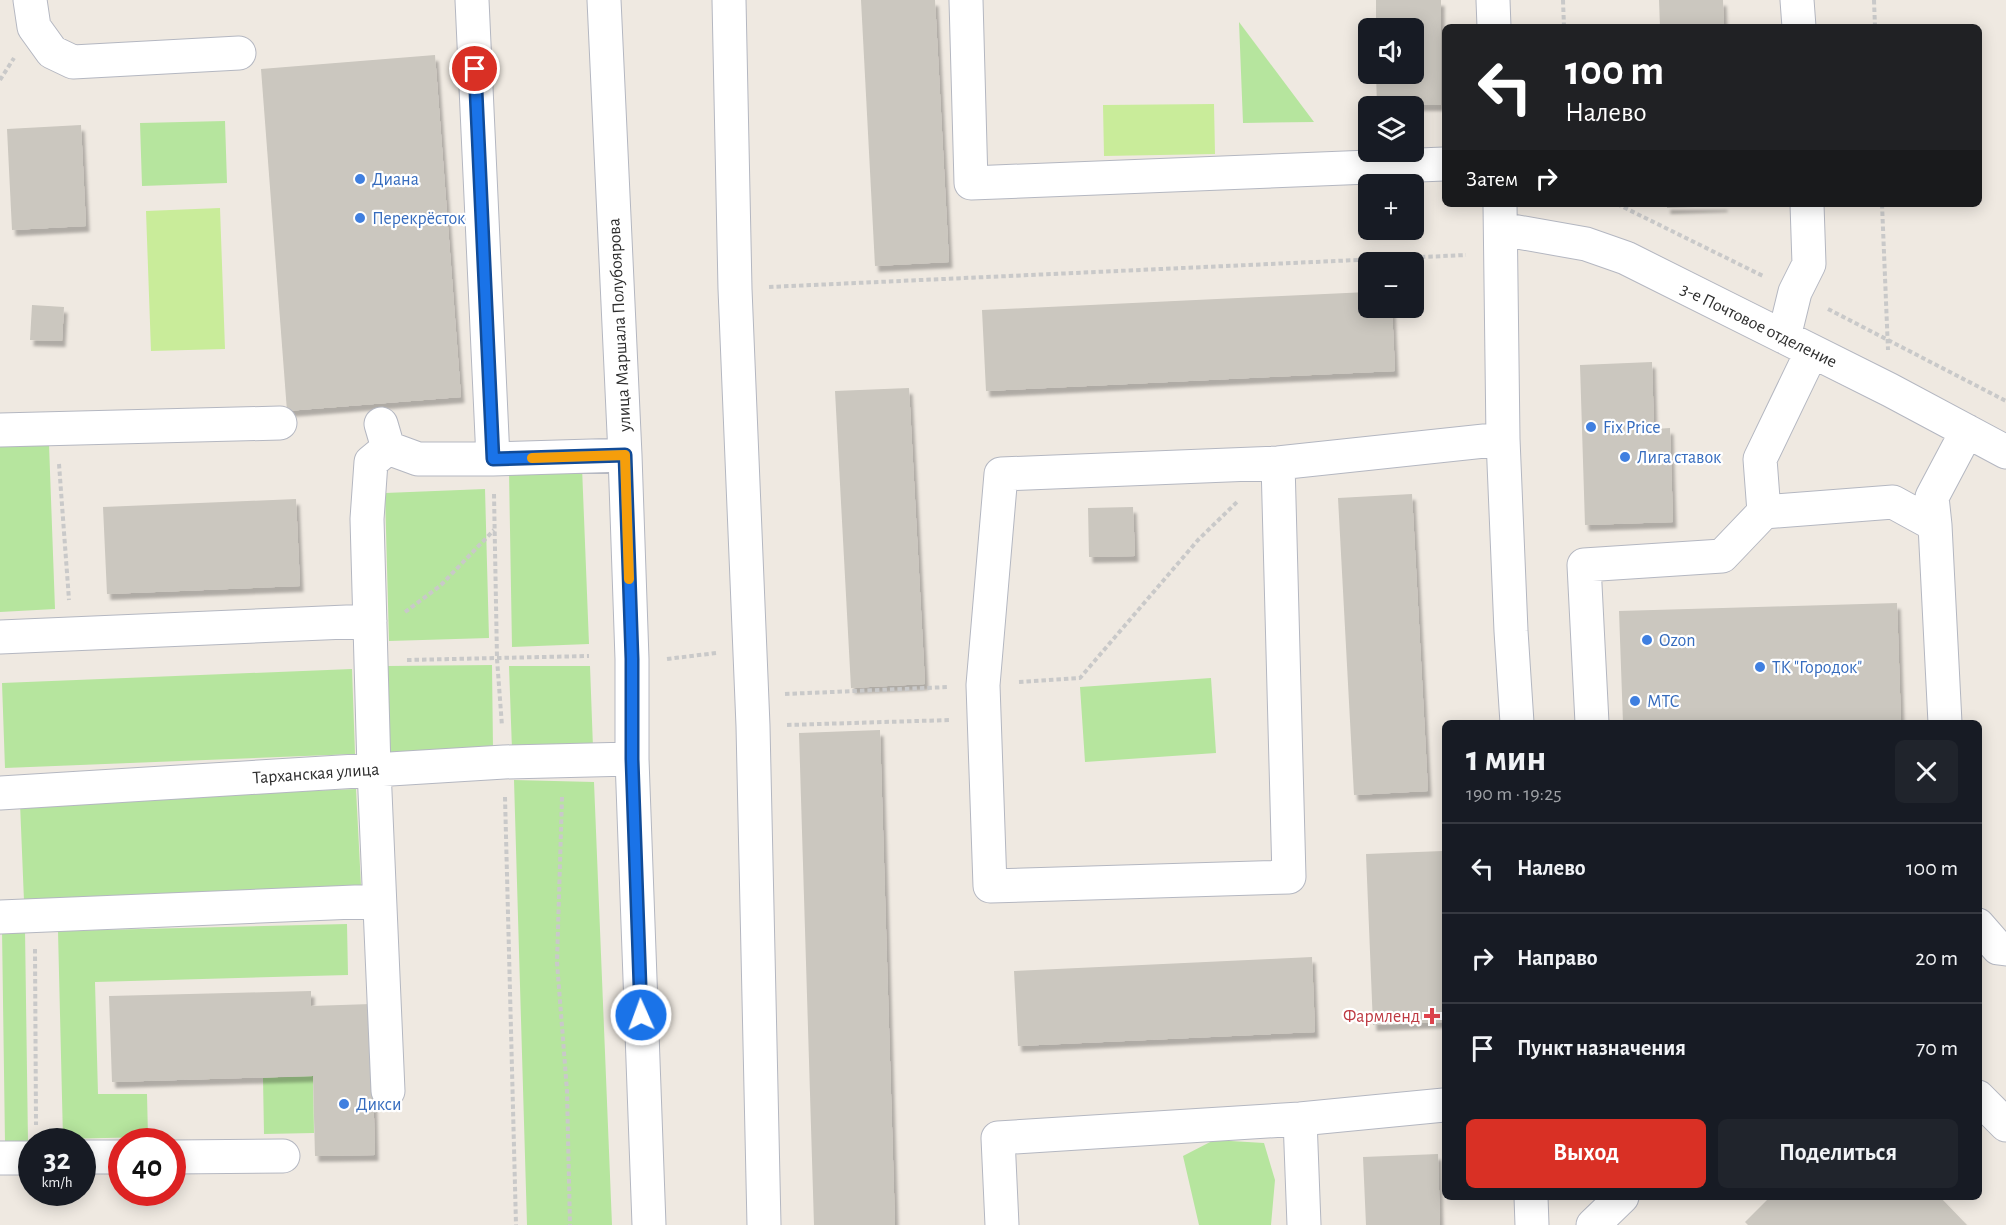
<!DOCTYPE html>
<html lang="ru">
<meta charset="utf-8">
<style>
:root{--surface:#171b24;--page:#20242c;--text:#f1f3f6;--muted:#9ea1a6;--line:#363941;--accent:#d93025}
body{margin:0;font-family:"Alegreya Sans",sans-serif;background:var(--page);color:var(--text);height:100vh;display:flex;flex-direction:column;font-size:22px;white-space:nowrap}
*{box-sizing:border-box;margin:0}
p{font-size:20px;color:var(--muted)}
.icon{flex:none;width:33px;height:33px;fill:none;stroke:currentColor;stroke-width:2;stroke-linecap:round;stroke-linejoin:round}
.map{position:relative;flex:1;overflow:hidden}
.details{position:absolute;left:1442px;top:720px;width:540px;height:480px;display:flex;flex-direction:column;background:var(--surface);border-radius:9px;box-shadow:0 3px 15px #0003}
.details>*{flex:none}
.guide{position:absolute;left:1442px;top:24px;width:540px;height:183px;border-radius:9px;box-shadow:0 3px 15px #0003;background:#202124;color:#fff;overflow:hidden}
.tools{position:absolute;left:1358px;top:18px;display:grid;gap:12px}
.tools a{display:grid;place-items:center;width:66px;height:66px;border-radius:9px;background:var(--surface);box-shadow:0 3px 15px #0003;font-size:30px}
.speed{position:absolute;left:18px;top:1128px;display:flex;gap:12px;font-size:30px;font-weight:700;text-align:center}
.speed>*{display:grid;place-content:center;width:78px;height:78px;border-radius:50%;background:var(--surface);box-shadow:0 3px 15px #0003;line-height:1}
.speed small{font-size:15px;font-weight:400}
.speed .limit{border:9px solid #d22;background:#fff;color:#111}
.pin{position:absolute;display:grid;place-items:center;width:51px;height:51px;color:#fff;margin:-26px;border:3px solid #fff;border-radius:50%;box-shadow:0 2px 6px #0007}
.me{position:absolute;width:66px;margin:-33px;rotate:358deg;stroke-linejoin:round;filter:drop-shadow(0 0 4px #0008)}
.turn{display:flex;align-items:center;gap:21px;height:126px;padding:0 24px;font-size:27px}
.turn .icon{width:78px;height:78px;stroke-width:2.5}
.turn b{display:block;font-size:42px;line-height:51px}
.then{display:flex;align-items:center;height:57px;padding:0 24px;background:#0003;gap:12px;font-size:22px}
.round{display:grid;place-items:center;flex:none;width:63px;height:63px;border-radius:9px;background:var(--page)}
.summary{display:flex;align-items:center;justify-content:space-between;height:102px;padding:0 24px}
h1{font-size:36px;font-weight:700;line-height:45px}
.button{display:flex;gap:12px;margin-top:auto;padding:12px 24px}
.button a{flex:1;height:69px;border-radius:9px;background:var(--accent);color:#fff;font-size:24px;font-weight:700;line-height:69px;text-align:center}
.button a+a{background:var(--page);color:var(--text)}
ul{padding:0;list-style:none}
li{display:flex;align-items:center;gap:18px;height:90px;padding:0 24px;border-top:2px solid var(--line)}
li div{flex:1}
li b{display:block;font-size:22px}
li em{font-style:normal}
.map>svg:first-child{display:block}
.green{fill:#b6e59e}
.pitch{fill:#c9ec9a}
.building{fill:#cbc7bf;filter:url(#shadow)}
.lines{fill:none;stroke-linecap:round;stroke-linejoin:round}
.minor-casing{stroke:#b4b7c1;stroke-width:35}
.path{stroke:#c9c9c9;stroke-width:4;stroke-dasharray:4.5 3;stroke-linecap:butt}
.minor{stroke:#fff;stroke-width:33}
.route-casing{stroke:#114b97;stroke-width:15}
.route{stroke:#1a73e8;stroke-width:10}
.slow{stroke:#f59e0b;stroke-width:10}
.shop-dot{fill:#3f7fe0;stroke:#fff;stroke-width:2}
.health-dot{fill:#e0444e;stroke:#fff;stroke-width:2}
.labels{text-anchor:middle;stroke-width:4.5;stroke-linejoin:round;paint-order:stroke}
.shop-label{font-size:18px;fill:#366cbe;stroke:#fff;text-anchor:start}
.street-label{font-size:18px;fill:#2e2e2e;stroke:#fff}
.health-label{font-size:18px;fill:#be3a42;stroke:#fff;text-anchor:end}
</style>
<div class="map">
<svg width="2006" height="1225" viewBox="0 0 2006 1225">
<defs>
<filter id="shadow"><feDropShadow dx="3.5" dy="6" stdDeviation="1.5" flood-color="#0004"/></filter>
</defs>
<rect width="100%" height="100%" fill="#efe9e1"/>
<path class="green" d="M 1239,22 L 1314,122 L 1243,123 Z
M 225,121 L 227,183 L 142,186 L 140,123 Z
M 49,444 L 55,609 L 0,612 L 0,446 Z
M 582,467 L 589,644 L 512,647 L 509,471 Z
M 485,489 L 489,638 L 389,641 L 385,493 Z
M 492,665 L 493,750 L 389,752 L 388,666 Z
M 509,666 L 590,666 L 593,748 L 512,750 Z
M 352,669 L 355,754 L 5,768 L 2,683 Z
M 1211,678 L 1216,753 L 1085,762 L 1080,687 Z
M 514,780 L 594,782 L 612,1225 L 527,1225 Z
M 356,789 L 361,886 L 24,901 L 20,803 Z
M 347,924 L 348,975 L 95,982 L 98,1094 L 147,1094 L 148,1137 L 63,1139 L 58,931 Z
M 2,929 L 25,929 L 28,1143 L 5,1143 Z
M 313,1076 L 314,1133 L 264,1134 L 263,1078 Z
M 1214,1140 L 1264,1143 L 1275,1180 L 1271,1225 L 1199,1225 L 1183,1156 Z"/>
<path class="pitch" d="M 1214,104 L 1215,154 L 1104,156 L 1103,105 Z
M 220,208 L 225,349 L 151,351 L 146,211 Z"/>
<path class="building" d="M 861,0 L 935,0 L 949,262 L 875,266 Z
M 1376,0 L 1441,0 L 1441,105 L 1377,105 L 1376,74 L 1413,74 L 1413,28 L 1376,28 Z
M 1659,0 L 1723,0 L 1724,27 L 1660,27 Z
M 435,55 L 461,397 L 287,411 L 261,69 Z
M 81,125 L 86,226 L 12,230 L 7,129 Z
M 1667,204 L 1724,204 L 1724,206 L 1667,208 Z
M 1368,292 L 1368,308 L 1392,308 L 1395,371 L 986,391 L 982,310 Z
M 32,305 L 64,307 L 62,341 L 30,340 Z
M 1652,362 L 1654,429 L 1670,428 L 1673,522 L 1585,525 L 1580,365 Z
M 909,388 L 925,684 L 851,688 L 835,391 Z
M 1412,494 L 1428,791 L 1354,795 L 1338,498 Z
M 296,499 L 300,586 L 107,594 L 103,507 Z
M 1133,507 L 1135,556 L 1089,557 L 1088,508 Z
M 1897,603 L 1901,723 L 1623,723 L 1619,611 Z
M 880,730 L 895,1225 L 814,1225 L 799,733 Z
M 1443,851 L 1444,1022 L 1373,1025 L 1366,854 Z
M 1312,957 L 1315,1032 L 1018,1046 L 1014,971 Z
M 311,991 L 311,1006 L 371,1004 L 375,1155 L 315,1156 L 313,1076 L 112,1082 L 109,996 Z
M 1438,1154 L 1440,1225 L 1366,1225 L 1363,1157 Z
M 1770,1197 L 1940,1197 L 1967,1225 L 1748,1225 L 1745,1222 Z"/>
<g class="lines">
<defs>
<path id="minor" d="M 30,0 L 34,27 L 52,52 L 73,62 L 239,53
M 472,0 L 493,459
M 604,0 L 625,455 L 632,659 L 632,759 L 649,1225
M 729,0 L 735,289 L 753,726 L 764,1225
M 966,0 L 971,183 L 1444,164
M 1493,0 L 1494,27
M 1797,0 L 1799,27
M 1500,204 L 1503,439 L 1511,631 L 1517,723
M 1501,229 L 1586,244 L 1626,258 L 1890,390 L 2006,452
M 1784,337 L 1795,292 L 1809,264 L 1807,204
M 381,424 L 388,448 L 418,459 L 493,459 L 625,455
M 0,430 L 280,423
M 1278,463 L 1289,877 L 990,886 L 983,685 L 1001,474 L 1278,463 L 1503,439
M 1764,512 L 1760,459 L 1812,351
M 1935,525 L 1932,497 L 1967,431
M 0,637 L 370,621
M 1592,723 L 1584,565 L 1722,556 L 1764,512 L 1893,502 L 1935,525 L 1945,723
M 0,793 L 504,762 L 632,759
M 0,917 L 379,901
M 1978,925 L 1998,948 L 2006,949
M 388,1091 L 374,769 L 367,519 L 371,462 L 388,448
M 1978,1097 L 2006,1125
M 1300,1119 L 1304,1225
M 82,1157 L 122,1157
M 172,1157 L 283,1156
M 0,1158 L 32,1158
M 1531,1197 L 1532,1225
M 1002,1225 L 998,1138 L 1300,1119 L 1444,1105
M 1593,1225 L 1622,1197"/>
</defs>
<use href="#minor" class="minor-casing"/>
<path class="path" d="M 1563,0 L 1564,27
M 1874,0 L 1875,27
M 0,80 L 14,58
M 1617,204 L 1763,276
M 1882,204 L 1888,350
M 769,287 L 1466,255
M 1828,309 L 2006,401
M 59,464 L 69,600
M 494,494 L 497,659 L 502,726
M 405,612 L 440,586 L 494,530
M 667,659 L 716,653
M 407,660 L 589,656
M 1019,682 L 1080,678 L 1198,540 L 1238,501
M 785,694 L 949,687
M 787,725 L 950,720
M 505,797 L 516,1225
M 562,797 L 557,962 L 567,1091 L 570,1225
M 35,949 L 36,1125"/>
<use href="#minor" class="minor"/>
</g>
<g class="lines">
<defs>
<path id="route" d="M 475,69 L 493,459 L 625,455 L 632,659 L 632,759 L 641,1015"/>
</defs>
<use href="#route" class="route-casing"/>
<use href="#route" class="route"/>
<path class="slow" d="M 532,458 L 625,455 L 629,579"/>
</g>
<g class="shop-dot">
<circle cx="360" cy="179" r="6"/>
<circle cx="360" cy="218" r="6"/>
<circle cx="1591" cy="427" r="6"/>
<circle cx="1625" cy="457" r="6"/>
<circle cx="1647" cy="640" r="6"/>
<circle cx="1760" cy="667" r="6"/>
<circle cx="1635" cy="701" r="6"/>
<circle cx="344" cy="1104" r="6"/>
</g>
<path class="health-dot" d="M1429 1007h6v6h6v6h-6v6h-6v-6h-6v-6h6z"/>
<g class="labels">
<g class="shop-label">
<text x="372" y="185">Диана</text>
<text x="372" y="224">Перекрёсток</text>
<text x="1603" y="433">Fix Price</text>
<text x="1637" y="463">Лига ставок</text>
<text x="1659" y="646">Ozon</text>
<text x="1772" y="673">ТК "Городок"</text>
<text x="1647" y="707">МТС</text>
<text x="356" y="1110">Дикси</text>
</g>
<g class="street-label">
<text transform="translate(619 325) rotate(-93)" y="6">улица Маршала Полубоярова</text>
<text transform="translate(1759 325) rotate(26)" y="6">3-е Почтовое отделение</text>
<text transform="translate(316 773) rotate(-4)" y="6">Тарханская улица</text>
</g>
<g class="health-label">
<text x="1420" y="1022">Фармленд</text>
</g>
</g>
</svg>
<div class="tools">
<a><svg class="icon" aria-label="sound" viewBox="0 0 24 24"><path d="M4 9h4l5-4v14l-5-4H4zM17 9q2 3 0 6"/></svg></a>
<a><svg class="icon" aria-label="layers" viewBox="0 0 24 24"><path d="M12 4l9 5-9 5-9-5zM3 14l9 5 9-5"/></svg></a>
<a>+</a>
<a>−</a>
</div>
<div class="speed"><div>32<small>km/h</small></div><div class="limit">40</div></div>
<div class="pin" style="left:475px;top:69px;background:#d93025"><svg class="icon" aria-label="arrive" viewBox="0 0 24 24"><path d="M6 21V4h12l-3 4 3 4H6"/></svg></div>
<svg class="me" style="left:641px;top:1015px" viewBox="-20 -20 40 40"><circle r="17" fill="#1a73e8" stroke="#fff" stroke-width="3"/><path d="M0-11L8 9 0 5-8 9z" fill="#fff"/></svg>
<div class="guide">
<div class="turn"><svg class="icon" aria-label="left" viewBox="0 0 24 24"><path d="M17 20v-9H6M10 6l-5 5 5 5"/></svg><div><b>100 m</b>Налево</div></div>
<div class="then">Затем<svg class="icon" aria-label="right" viewBox="0 0 24 24"><path d="M7 20v-9h11M14 6l5 5-5 5"/></svg></div>
</div>
<section class="details">
<div class="summary"><div><h1>1 мин</h1><p>190 m · 19:25</p></div><a class="round"><svg class="icon" aria-label="close" viewBox="0 0 24 24"><path d="M6 6l12 12M18 6L6 18"/></svg></a></div>
<ul>
<li><svg class="icon" aria-label="left" viewBox="0 0 24 24"><path d="M17 20v-9H6M10 6l-5 5 5 5"/></svg><div><b>Налево</b></div><em>100 m</em></li>
<li><svg class="icon" aria-label="right" viewBox="0 0 24 24"><path d="M7 20v-9h11M14 6l5 5-5 5"/></svg><div><b>Направо</b></div><em>20 m</em></li>
<li><svg class="icon" aria-label="arrive" viewBox="0 0 24 24"><path d="M6 21V4h12l-3 4 3 4H6"/></svg><div><b>Пункт назначения</b></div><em>70 m</em></li>
</ul>
<div class="button"><a>Выход</a><a>Поделиться</a></div>
</section>
</div>
